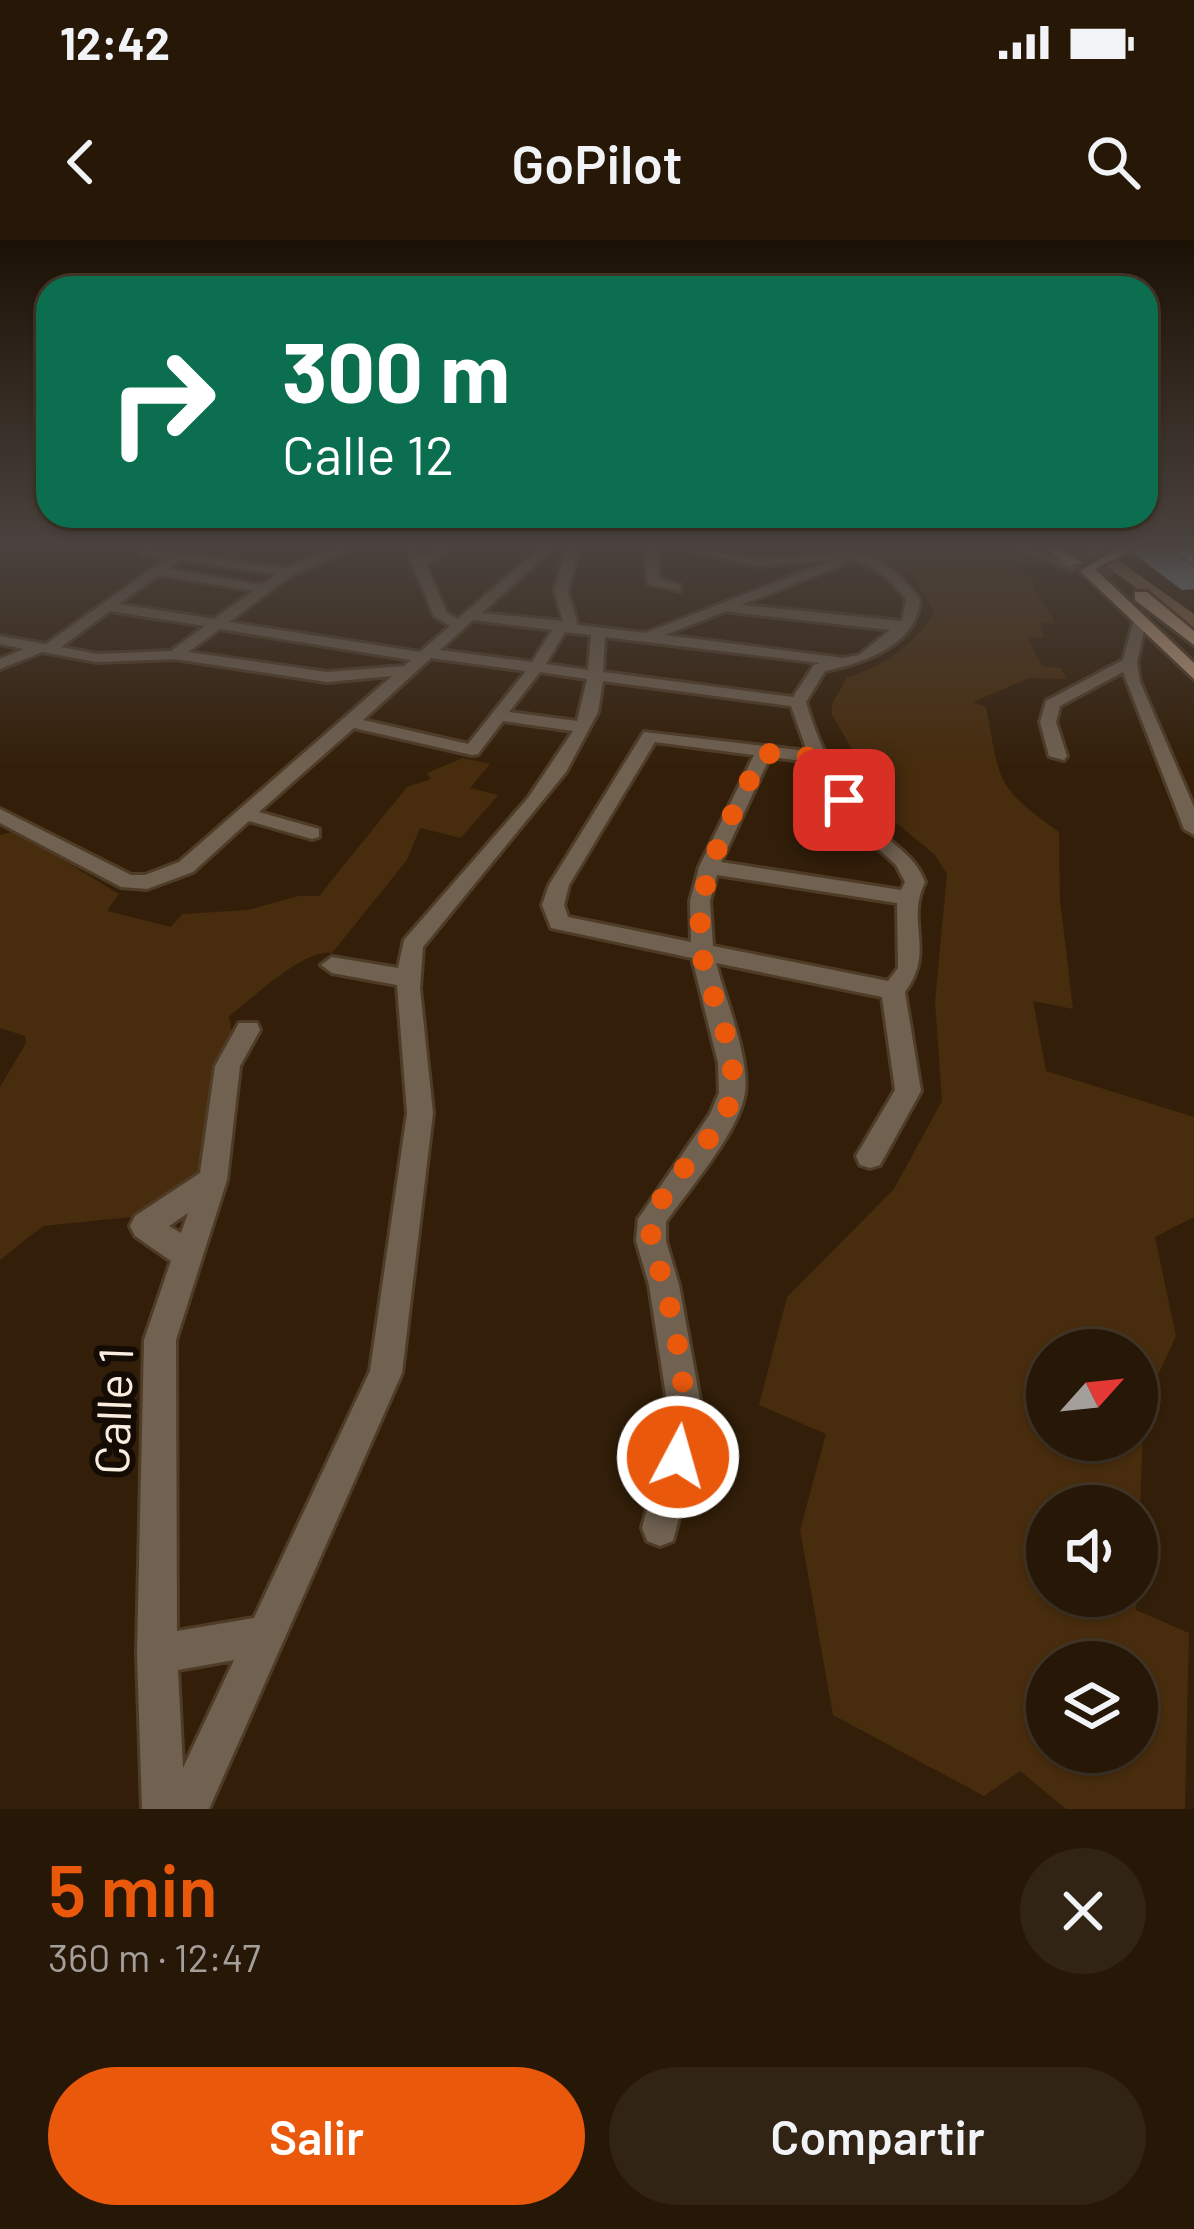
<!DOCTYPE html>
<html lang="es">
<meta charset="utf-8">
<style>
:root{--surface:#261707;--page:#322415;--text:#f1f3f6;--muted:#a49f9b;--line:#423628;--accent:#ea580c}
body{margin:0;font-family:Barlow,sans-serif;background:var(--page);color:var(--text);height:100vh;display:flex;flex-direction:column;font-size:45px;white-space:nowrap}
*{box-sizing:border-box;margin:0}
p{font-size:39px;color:var(--muted)}
.icon{flex:none;width:66px;height:66px;fill:none;stroke:currentColor;stroke-width:2;stroke-linecap:round;stroke-linejoin:round}
.map{position:relative;height:1569px;overflow:hidden}
.sheet{display:flex;flex-direction:column;background:var(--surface);flex:1}
.sheet>*{flex:none}
.guide{position:absolute;left:36px;top:36px;width:1122px;height:252px;border-radius:36px;box-shadow:0 3px 9px #0004,0 0 0 3px var(--line);background:#0b6e4f;color:#fff;overflow:hidden}
.needle{width:78px;rotate:63deg}
.buttons{position:absolute;left:1026px;top:1089px;display:grid;gap:24px}
.buttons a{display:grid;place-items:center;width:132px;height:132px;border-radius:50%;background:var(--surface);box-shadow:0 3px 9px #0004,0 0 0 3px var(--line);font-size:60px}
.pin{position:absolute;display:grid;place-items:center;width:102px;height:102px;color:#fff;margin:-51px;border-radius:24px;box-shadow:0 6px 18px #0006}
.me{position:absolute;width:132px;margin:-66px;rotate:6deg;stroke-linejoin:round;filter:drop-shadow(0 0 9px #0008)}
.turn{display:flex;align-items:center;gap:42px;height:252px;padding:0 48px;font-size:54px}
.turn .icon{width:156px;height:156px;stroke-width:2.5}
.turn b{display:block;font-size:84px;line-height:102px}
.round{display:grid;place-items:center;flex:none;width:126px;height:126px;border-radius:63px;background:var(--page)}
.overview{display:flex;align-items:center;justify-content:space-between;height:204px;padding:0 48px}
h1{font-size:72px;font-weight:600;line-height:90px;color:var(--accent)}
.button{display:flex;gap:24px;margin-top:auto;padding:24px 48px}
.button a{flex:1;height:138px;border-radius:72px;background:var(--accent);color:#fff;font-size:48px;font-weight:600;line-height:138px;text-align:center}
.button a+a{background:var(--page);color:var(--text)}
.status{display:flex;justify-content:space-between;align-items:center;height:84px;padding:0 60px;background:var(--surface);direction:ltr}
.status svg{height:33px;fill:currentColor}
header{display:flex;justify-content:space-between;align-items:center;height:156px;padding:0 48px;background:var(--surface);font-size:54px;font-weight:600}
.map>svg:first-child{display:block}
.green{fill:#472c0d;fill-rule:evenodd}
.lines{fill:none;stroke-linecap:round;stroke-linejoin:round}
.river{fill:#8b6743;fill-rule:evenodd}
.major-tunnel{stroke:#513e29;stroke-width:16;stroke-dasharray:16 9;stroke-linecap:butt}
.minor-casing{stroke:#4f3c27;stroke-width:6}
.major-casing{stroke:#4f3c27;stroke-width:6}
.minor{fill:#706151;fill-rule:evenodd}
.major{fill:#bd9c7d;fill-rule:evenodd}
.wall{fill:#809faf}
.building{fill:#95b9cb;stroke:#68828e;stroke-width:3}
.route{stroke:#ea580c;stroke-width:21;stroke-dasharray:0 37.8}
.labels{text-anchor:middle;stroke-width:12;stroke-linejoin:round;paint-order:stroke}
.near-street-label{font-size:48px;fill:#faecdf;stroke:#140c04}
</style>
<div class="status"><b>12:42</b><svg viewBox="0 0 49 12"><path d="M0 12V9h3v3zM5 12V6h3v6zM10 12V3h3v9zM15 12V0h3v12zM26 1h20v11H26zM47 4h2v5h-2z"/></svg></div>
<header><svg class="icon" aria-label="back" viewBox="0 0 24 24"><path d="M15 5l-7 7 7 7"/></svg>GoPilot<svg class="icon" aria-label="search" viewBox="0 0 24 24"><circle cx="10" cy="10" r="6"/><path d="M15 15l6 6"/></svg></header>
<div class="map">
<svg width="1194" height="1569" viewBox="0 0 1194 1569">
<rect width="100%" height="100%" fill="#331f09"/>
<path class="green" d="M 862,308 L 1008,308 L 1043,323 L 1013,328 L 1033,338 L 1033,347 L 1056,384 L 1040,383 L 1044,398 L 1027,397 L 1042,426 L 1061,428 L 1067,439 L 1029,438 L 973,462 L 986,467 C 1000,542 995,547 1059,592 L 1060,660 L 1073,769 L 1033,761 L 1046,831 L 1194,877 L 1194,977 L 1155,997 L 1176,1096 L 1144,1165 L 1137,1345 L 1137,1266 L 1047,1266 L 1047,1356 L 1137,1356 L 1136,1370 L 1189,1393 L 1185,1569 L 1066,1569 L 1020,1531 L 984,1556 L 833,1475 L 800,1290 L 826,1194 L 759,1165 L 787,1057 L 894,949 L 942,861 L 935,761 L 947,634 L 934,614 L 895,582 L 832,475 L 832,464 L 847,437 C 883,427 915,404 935,372 L 913,338 ZM 1047,1110 L 1137,1110 L 1137,1200 L 1047,1200 ZM 1047,1422 L 1137,1422 L 1137,1512 L 1047,1512 Z
M 463,518 L 490,524 L 470,548 L 498,555 L 461,598 L 420,588 L 407,620 L 332,713 C 303,709 253,758 229,776 L 234,807 L 208,950 L 160,974 L 43,986 L 0,1020 L 0,847 L 26,803 L 25,796 L 0,788 L 0,595 L 16,591 L 119,654 L 107,671 L 171,687 L 182,674 L 248,670 L 298,656 L 319,656 L 407,547 L 431,539 L 427,533 Z"/>
<g class="lines">
<path class="river" d="M 1081,308 L 1101,308 L 1194,374 L 1194,390 Z"/>
<path class="major-tunnel" d="M 1075,316 L 1113,342"/>
<defs>
<path id="minor" d="M 141,308 L 286,328 L 337,308 L 353,308 L 292,335 L 229,382 L 420,412 L 450,386 L 434,376 L 406,308 L 418,308 L 422,316 L 439,308 L 454,308 L 425,324 L 447,373 L 458,379 L 540,308 L 553,308 L 482,373 L 563,381 L 554,351 L 567,308 L 579,308 L 568,351 L 578,385 L 645,393 L 836,319 L 758,326 L 678,308 C 706,308 733,318 761,319 C 838,323 860,285 920,359 C 918,405 863,423 825,431 L 806,462 C 819,508 841,550 875,586 C 893,606 915,615 925,642 C 905,684 936,710 905,752 L 921,851 L 880,925 L 870,928 L 860,925 L 856,916 L 895,850 L 882,757 L 716,723 C 725,758 750,818 745,853 C 739,892 689,949 666,982 L 666,1001 L 679,1045 L 704,1182 L 673,1301 L 660,1306 L 647,1301 L 642,1288 L 670,1182 L 649,1045 L 636,1001 L 638,979 L 710,874 L 719,853 L 718,823 L 692,718 L 551,688 L 542,665 L 549,645 L 644,492 L 807,511 L 791,466 L 603,441 L 598,472 L 566,532 L 423,707 L 420,748 L 433,873 L 402,1133 L 209,1569 L 142,1569 L 137,1414 L 144,1100 L 171,1021 L 135,996 L 130,986 L 135,976 L 200,933 L 215,826 L 239,783 L 257,783 L 260,790 L 240,826 L 227,940 L 176,1100 L 177,1391 L 254,1378 L 370,1131 L 407,873 L 397,745 L 332,733 L 321,725 L 332,717 L 398,728 L 404,700 L 528,558 L 573,491 L 503,481 L 478,514 L 472,515 L 354,488 L 259,572 L 319,589 L 319,597 L 312,599 L 249,581 L 193,632 L 147,649 L 121,647 L 0,583 L 0,569 L 131,635 L 145,635 L 179,622 L 392,436 L 327,442 L 175,419 L 97,422 L 42,412 L 0,429 L 0,419 L 24,409 L 0,404 L 0,396 L 46,404 L 167,318 L 141,314 ZM 839,319 C 870,318 887,337 906,359 L 902,381 L 741,365 L 842,325 ZM 180,320 L 276,334 L 262,345 L 168,329 ZM 159,335 L 253,351 L 214,379 L 119,364 ZM 110,371 L 205,386 L 171,411 L 97,414 L 61,407 ZM 726,371 L 731,372 L 890,390 L 859,415 L 843,418 L 665,395 ZM 473,380 L 552,390 L 532,422 L 440,410 ZM 220,389 L 411,420 L 404,426 L 327,432 L 188,412 ZM 565,392 L 591,395 L 588,430 L 546,424 ZM 605,397 L 820,423 L 814,425 L 793,457 L 603,432 ZM 431,418 L 526,431 L 468,504 L 363,480 ZM 540,432 L 587,439 L 577,481 L 509,472 ZM 655,502 L 754,515 L 699,627 L 690,661 L 691,702 L 568,677 L 564,665 L 569,645 ZM 770,517 L 812,522 L 853,585 L 896,625 L 905,642 L 901,650 L 721,622 ZM 717,635 L 897,663 L 898,728 L 888,741 L 713,706 L 710,661 ZM 188,973 L 181,993 L 169,986 ZM 234,1420 L 183,1528 L 178,1430 Z
M 644,308 L 656,308 L 659,339 L 680,345 L 680,351 L 648,344 Z
M 1012,308 L 1029,308 L 1081,327 L 1071,330 Z
M 1135,375 L 1147,378 L 1137,422 L 1140,442 L 1194,567 L 1194,595 L 1184,589 L 1123,432 L 1060,466 L 1056,482 L 1067,516 L 1064,520 L 1049,516 L 1040,482 L 1046,461 L 1123,420 Z"/>
<path id="major" d="M 1045,308 L 1061,308 L 1082,323 L 1068,326 Z
M 1118,308 L 1136,308 L 1095,329 L 1194,423 L 1194,439 L 1080,331 Z
M 1135,352 L 1147,352 L 1194,391 L 1194,405 L 1135,360 Z"/>
</defs>
<use href="#minor" class="minor-casing"/>
<use href="#major" class="major-casing"/>
<use href="#minor" class="minor"/>
<use href="#major" class="major"/>
</g>
<path class="wall" d="M 1138,308 L 1194,308 L 1194,349 L 1182,350 L 1134,314 Z"/>
<path class="building" d="M 1168,308 L 1194,308 L 1194,326 Z"/>
<linearGradient id="sky" x2="0" y2="1"><stop stop-color="#1c1105"/><stop offset="0.58" stop-color="#4a423e"/><stop offset="1" stop-color="#4a423e" stop-opacity="0"/></linearGradient>
<rect width="1194" height="527" fill="url(#sky)"/>
<g class="lines">
<path class="route" d="M 678,1217 C 692,1162 678,1102 665,1047 C 661,1029 650,1012 651,994 C 653,941 724,902 732,853 C 738,812 712,760 703,720 C 688,645 732,578 763,513 L 820,518 L 844,560"/>
</g>
<g class="labels">
<g class="near-street-label">
<text transform="translate(114 1171) rotate(-88)" y="17">Calle 1</text>
</g>
</g>
</svg>
<div class="buttons">
<a><svg class="needle" viewBox="-14 -14 28 28"><path d="M0-13l5 13h-10z" fill="#e53935"/><path d="M0 13l5-13h-10z" fill="#a49f9b"/></svg></a>
<a><svg class="icon" aria-label="sound" viewBox="0 0 24 24"><path d="M4 9h4l5-4v14l-5-4H4zM17 9q2 3 0 6"/></svg></a>
<a><svg class="icon" aria-label="layers" viewBox="0 0 24 24"><path d="M12 4l9 5-9 5-9-5zM3 14l9 5 9-5"/></svg></a>
</div>
<div class="pin" style="left:844px;top:560px;background:#d93025"><svg class="icon" aria-label="arrive" viewBox="0 0 24 24"><path d="M6 21V4h12l-3 4 3 4H6"/></svg></div>
<svg class="me" style="left:678px;top:1217px" viewBox="-20 -20 40 40"><circle r="17" fill="#ea580c" stroke="#fff" stroke-width="3"/><path d="M0-11L8 9 0 5-8 9z" fill="#fff"/></svg>
<div class="guide">
<div class="turn"><svg class="icon" aria-label="right" viewBox="0 0 24 24"><path d="M7 20v-9h11M14 6l5 5-5 5"/></svg><div><b>300 m</b>Calle 12</div></div>
</div>
</div>
<section class="sheet">
<div class="overview"><div><h1>5 min</h1><p>360 m · 12:47</p></div><a class="round"><svg class="icon" aria-label="close" viewBox="0 0 24 24"><path d="M6 6l12 12M18 6L6 18"/></svg></a></div>
<div class="button"><a>Salir</a><a>Compartir</a></div>
</section>
